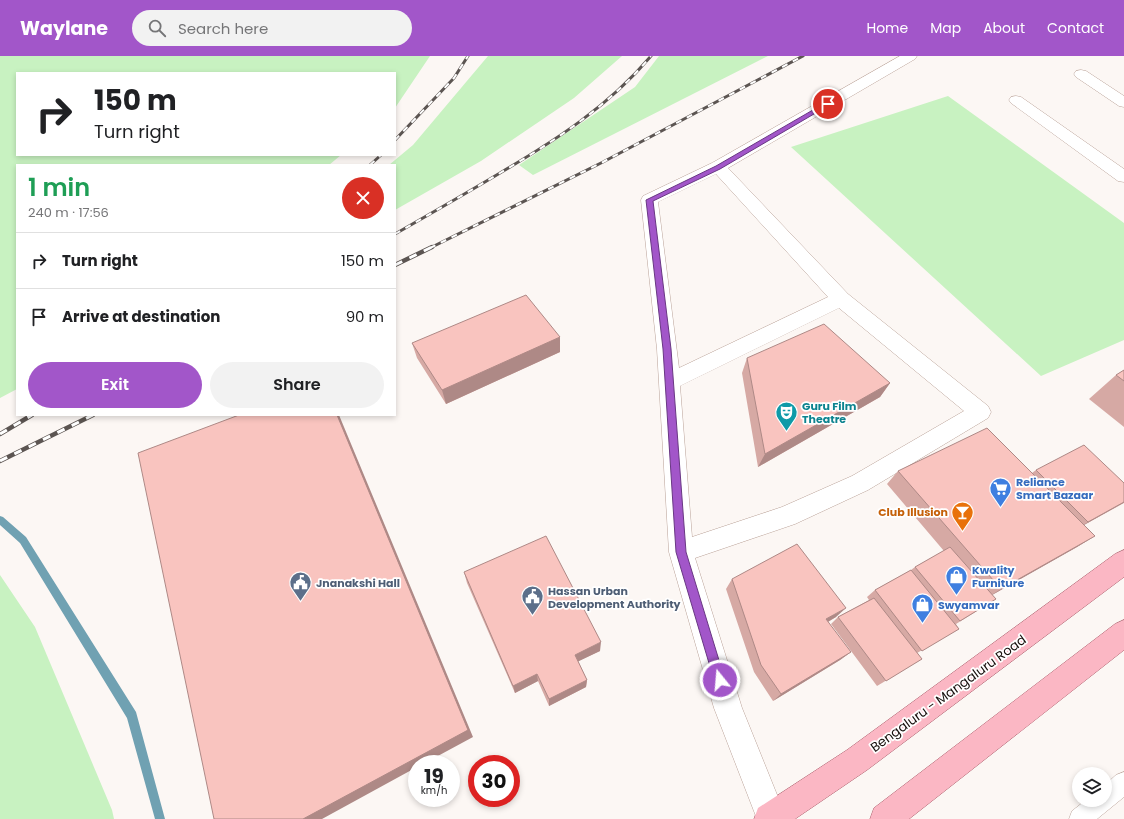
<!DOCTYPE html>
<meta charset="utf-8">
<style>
:root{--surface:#fff;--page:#f2f2f2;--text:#202124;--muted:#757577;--line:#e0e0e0;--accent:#a256c9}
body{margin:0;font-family:Poppins,sans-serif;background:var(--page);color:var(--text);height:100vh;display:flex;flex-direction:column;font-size:15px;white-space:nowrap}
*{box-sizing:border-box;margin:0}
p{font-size:13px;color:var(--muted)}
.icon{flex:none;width:22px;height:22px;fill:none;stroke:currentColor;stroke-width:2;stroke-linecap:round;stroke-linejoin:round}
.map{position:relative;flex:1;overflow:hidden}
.sheet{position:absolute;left:16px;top:108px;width:380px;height:252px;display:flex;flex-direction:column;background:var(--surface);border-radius:0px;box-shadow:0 2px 6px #0003}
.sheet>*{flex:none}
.top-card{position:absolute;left:16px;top:16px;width:380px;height:84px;border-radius:0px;box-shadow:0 2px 6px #0003;background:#fff;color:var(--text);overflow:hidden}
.tools{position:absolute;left:1072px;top:711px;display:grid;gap:8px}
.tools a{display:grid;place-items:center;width:40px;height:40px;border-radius:50%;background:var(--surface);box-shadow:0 2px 6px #0003;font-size:20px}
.speed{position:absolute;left:408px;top:699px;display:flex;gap:8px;font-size:20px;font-weight:700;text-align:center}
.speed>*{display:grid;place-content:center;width:52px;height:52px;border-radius:50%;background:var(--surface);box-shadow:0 2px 6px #0003;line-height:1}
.speed small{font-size:10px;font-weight:400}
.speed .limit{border:6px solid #d22;background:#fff;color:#111}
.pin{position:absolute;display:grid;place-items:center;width:34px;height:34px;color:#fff;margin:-17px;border:2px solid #fff;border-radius:50%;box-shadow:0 1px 4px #0007}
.me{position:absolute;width:44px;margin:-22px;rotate:343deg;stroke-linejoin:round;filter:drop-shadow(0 0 3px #0008)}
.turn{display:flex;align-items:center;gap:14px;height:84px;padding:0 12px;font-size:18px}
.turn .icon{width:52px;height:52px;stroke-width:2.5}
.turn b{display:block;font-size:28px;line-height:34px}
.round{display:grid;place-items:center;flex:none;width:42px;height:42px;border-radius:21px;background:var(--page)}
.overview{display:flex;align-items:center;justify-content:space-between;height:68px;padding:0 12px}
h1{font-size:24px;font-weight:600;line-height:30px;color:#1e9e55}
.cta{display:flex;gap:8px;margin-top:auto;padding:8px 12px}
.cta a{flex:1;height:46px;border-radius:24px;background:var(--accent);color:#fff;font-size:16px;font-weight:600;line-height:46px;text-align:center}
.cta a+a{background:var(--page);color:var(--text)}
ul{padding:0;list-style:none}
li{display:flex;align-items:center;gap:12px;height:56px;padding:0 12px;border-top:1px solid var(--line)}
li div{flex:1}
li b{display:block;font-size:15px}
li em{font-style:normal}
header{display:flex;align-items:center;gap:24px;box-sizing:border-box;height:56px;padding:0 20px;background:var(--accent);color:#fff}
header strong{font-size:19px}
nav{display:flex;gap:22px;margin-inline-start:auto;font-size:14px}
.search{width:280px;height:36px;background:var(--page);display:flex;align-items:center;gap:10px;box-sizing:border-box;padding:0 14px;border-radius:22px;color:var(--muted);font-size:15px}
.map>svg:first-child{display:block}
.green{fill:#c8f2c1}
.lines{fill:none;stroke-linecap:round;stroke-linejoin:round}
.stream{fill:#70a1b2;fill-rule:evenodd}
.service-casing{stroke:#baa298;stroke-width:1}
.minor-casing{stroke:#baa298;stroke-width:1}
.primary-casing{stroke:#aa5d6a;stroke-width:1}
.service{fill:#fff;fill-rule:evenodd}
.minor{fill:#fff;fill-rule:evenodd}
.primary{fill:#fbb7c4;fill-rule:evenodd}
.rail-far1-casing{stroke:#5c5552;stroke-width:3}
.rail-casing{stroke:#5c5552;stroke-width:4.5}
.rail-far1{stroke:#fff;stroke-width:2;stroke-dasharray:6;stroke-linecap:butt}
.rail{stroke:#fff;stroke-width:3;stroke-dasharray:8;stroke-linecap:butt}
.wall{fill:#d6a9a4}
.shaded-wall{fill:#ae8986}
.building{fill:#f9c4bf;stroke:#ae8986}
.route{fill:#a256c9;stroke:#693883}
.labels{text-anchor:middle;stroke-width:3.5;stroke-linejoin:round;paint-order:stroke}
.culture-label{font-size:11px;font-weight:bold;fill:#0d838f;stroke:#fff;text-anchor:start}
.shop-label{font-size:11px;font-weight:bold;fill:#366cbe;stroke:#fff;text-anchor:start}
.food-label{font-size:11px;font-weight:bold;fill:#c56008;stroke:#fff;text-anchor:end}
.service-label{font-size:11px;font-weight:bold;fill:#4e5e75;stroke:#fff;text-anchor:start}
.near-street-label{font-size:13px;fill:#160e0b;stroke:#fff}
</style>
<header>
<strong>Waylane</strong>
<div class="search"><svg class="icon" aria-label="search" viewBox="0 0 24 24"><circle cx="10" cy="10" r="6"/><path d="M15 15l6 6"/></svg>Search here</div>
<nav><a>Home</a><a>Map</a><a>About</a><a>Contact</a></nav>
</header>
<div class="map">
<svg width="1124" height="763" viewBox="0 0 1124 763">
<rect width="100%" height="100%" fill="#fcf7f4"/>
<path class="green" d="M 0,0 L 430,0 L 395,52 L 395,17 L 17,17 L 17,99 L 341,99 L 329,109 L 17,109 L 17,333 L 0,342 Z
M 488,0 L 622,0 L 574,42 L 481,105 L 395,154 L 395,109 L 389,109 L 413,89 Z
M 659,0 L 768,0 L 533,119 L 519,109 L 635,31 Z
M 948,40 L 1124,167 L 1124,284 L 1041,320 L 791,91 Z
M 0,519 L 35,571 L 112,754 L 114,763 L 0,763 Z"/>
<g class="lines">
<path class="stream" d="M 0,460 L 3,461 L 26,481 L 136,656 L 165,763 L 155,763 L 127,662 L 20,487 L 0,469 Z"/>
<defs>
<path id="service" d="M 1124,716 L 1124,741 L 1097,763 L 1069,763 L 1072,755 L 1086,744 L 1105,744 L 1105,729 L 1116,719 Z"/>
<path id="minor" d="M 900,0 L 917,0 L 915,3 L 728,112 L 848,238 L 988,350 L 991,356 L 988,362 L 868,434 L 795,468 L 695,502 L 742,652 L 786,761 L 785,763 L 757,763 L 714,652 L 669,496 L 657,293 L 641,144 L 643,140 L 712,107 ZM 716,118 L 828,241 L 679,312 L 658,146 ZM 839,252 L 964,355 L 852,420 L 782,451 L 692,481 L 680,330 Z
M 1081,14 L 1086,15 L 1124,40 L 1124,51 L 1119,50 L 1076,21 L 1074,18 L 1076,15 Z
M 1016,40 L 1021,41 L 1124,113 L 1124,126 L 1118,125 L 1011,47 L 1009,44 L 1011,41 Z"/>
<path id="primary" d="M 1124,494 L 1124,521 L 867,714 L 795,763 L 754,763 L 758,752 L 847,694 L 1115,498 Z
M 1124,564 L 1124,594 L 909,763 L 870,763 L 874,752 L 1115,568 Z"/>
</defs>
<use href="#service" class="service-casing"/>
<use href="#minor" class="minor-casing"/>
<use href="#primary" class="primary-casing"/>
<use href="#service" class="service"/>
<use href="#minor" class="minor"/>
<use href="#primary" class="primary"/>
<defs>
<path id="rail-far1" d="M 395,84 L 454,22 L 468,0
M 370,109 L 381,99
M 395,178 C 430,158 465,138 500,117 C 556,84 609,50 651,0
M 430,192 L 603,106 L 803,0"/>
<path id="rail" d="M 395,209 L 432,191
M 0,378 L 32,359
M 0,405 L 93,359"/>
</defs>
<use href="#rail-far1" class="rail-far1-casing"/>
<use href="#rail" class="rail-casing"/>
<use href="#rail-far1" class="rail-far1"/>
<use href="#rail" class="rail"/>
</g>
<path class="wall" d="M 560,281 L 560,296 L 446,348 L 417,302 L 412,287 Z
M 747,302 L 890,327 L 880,341 L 758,411 L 742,317 Z
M 1124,314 L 1124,371 L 1089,343 L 1116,319 Z
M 1036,414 L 1124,427 L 1124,447 L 1084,469 L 1095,480 L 1077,491 L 992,539 L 996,543 L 956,568 L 959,573 L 917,597 L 922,603 L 877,630 L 831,568 L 838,561 L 869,544 L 867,541 L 875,534 L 911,514 L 915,511 L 944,495 L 887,428 L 898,415 L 1032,417 Z
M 464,516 L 600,595 L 578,605 L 587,624 L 586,631 L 549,650 L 538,625 L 515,637 L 467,527 Z
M 732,523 L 836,561 L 828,566 L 851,596 L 840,604 L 773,645 L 754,616 L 726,533 Z"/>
<path class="shaded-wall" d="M 560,281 L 560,296 L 446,348 L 442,334 Z
M 890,327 L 880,341 L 758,411 L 765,398 Z
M 337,359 L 339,359 L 473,681 L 423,708 L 417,708 L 417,711 L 322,763 L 303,763 Z
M 1124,446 L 1123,447 L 1075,474 L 1088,466 Z
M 1095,480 L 1077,491 L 985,543 L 1001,533 Z
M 846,552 L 836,561 L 817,572 L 826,563 Z
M 601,586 L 600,595 L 575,607 L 575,599 Z
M 851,596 L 840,604 L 773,645 L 781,638 Z
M 537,618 L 538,625 L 515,637 L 513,630 Z
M 587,624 L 586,631 L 549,650 L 549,643 Z"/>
<path class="building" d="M 526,239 L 560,281 L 442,334 L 412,287 Z
M 824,268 L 890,327 L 765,398 L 747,302 Z
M 1124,314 L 1124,325 L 1116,319 Z
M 239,359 L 337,359 L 468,674 L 303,763 L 214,763 L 138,397 Z
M 987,372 L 1095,480 L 1001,533 L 898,415 Z
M 1084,389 L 1124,427 L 1124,446 L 1088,466 L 1036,414 Z
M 546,480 L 601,586 L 575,599 L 587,624 L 549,643 L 537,618 L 513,630 L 464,516 Z
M 797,488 L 846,552 L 826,563 L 851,596 L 781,638 L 761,609 L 732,523 Z
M 950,491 L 996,543 L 960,565 L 915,511 Z
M 911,514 L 959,573 L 922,595 L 875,534 Z
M 874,542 L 922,603 L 886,625 L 838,561 Z"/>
<path class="route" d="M 825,47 L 831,48 L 720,113 L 653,145 L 671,293 L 686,496 L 725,624 L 723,628 L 720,629 L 716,628 L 714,624 L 676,496 L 663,293 L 646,144 L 716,110 Z"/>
<defs>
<symbol id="theatre-pin" viewBox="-11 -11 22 30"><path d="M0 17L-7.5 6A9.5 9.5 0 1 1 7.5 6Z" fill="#0f9aa8" stroke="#fff"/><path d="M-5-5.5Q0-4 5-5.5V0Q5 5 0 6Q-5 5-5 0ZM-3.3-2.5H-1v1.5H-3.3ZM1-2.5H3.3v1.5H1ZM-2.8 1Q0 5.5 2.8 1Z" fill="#fff"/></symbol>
<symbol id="supermarket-pin" viewBox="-11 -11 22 30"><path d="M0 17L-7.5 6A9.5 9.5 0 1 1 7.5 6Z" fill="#3f7fe0" stroke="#fff"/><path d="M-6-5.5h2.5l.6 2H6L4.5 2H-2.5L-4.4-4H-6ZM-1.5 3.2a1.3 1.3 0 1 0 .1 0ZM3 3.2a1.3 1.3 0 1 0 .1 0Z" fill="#fff"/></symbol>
<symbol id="bar-pin" viewBox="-11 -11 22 30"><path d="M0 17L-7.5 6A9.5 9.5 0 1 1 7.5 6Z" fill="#e8710a" stroke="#fff"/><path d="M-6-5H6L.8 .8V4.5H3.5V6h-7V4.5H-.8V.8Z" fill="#fff"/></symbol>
<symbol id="shop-pin" viewBox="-11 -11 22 30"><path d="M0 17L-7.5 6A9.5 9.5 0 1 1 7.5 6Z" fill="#3f7fe0" stroke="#fff"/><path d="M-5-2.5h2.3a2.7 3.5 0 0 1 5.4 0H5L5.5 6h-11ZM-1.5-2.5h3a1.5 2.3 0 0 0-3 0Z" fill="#fff"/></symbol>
<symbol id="civic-pin" viewBox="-11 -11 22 30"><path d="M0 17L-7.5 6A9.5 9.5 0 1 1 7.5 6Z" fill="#5c6f8a" stroke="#fff"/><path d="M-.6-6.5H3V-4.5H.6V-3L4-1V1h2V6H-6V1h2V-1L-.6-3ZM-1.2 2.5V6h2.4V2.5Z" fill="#fff"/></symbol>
</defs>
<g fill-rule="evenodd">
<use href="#theatre-pin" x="774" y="344" width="25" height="34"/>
<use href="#supermarket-pin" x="988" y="420" width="25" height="34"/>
<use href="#bar-pin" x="950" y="444" width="25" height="34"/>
<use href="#shop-pin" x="944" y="508" width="25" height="34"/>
<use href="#civic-pin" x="288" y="514" width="25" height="34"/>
<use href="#civic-pin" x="520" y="528" width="25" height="34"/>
<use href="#shop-pin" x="910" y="536" width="25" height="34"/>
</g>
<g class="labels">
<g class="culture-label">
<text x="802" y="354">Guru Film<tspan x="802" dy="13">Theatre</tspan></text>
</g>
<g class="shop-label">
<text x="1016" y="430">Reliance<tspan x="1016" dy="13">Smart Bazaar</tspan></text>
<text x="972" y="518">Kwality<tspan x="972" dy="13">Furniture</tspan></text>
<text x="938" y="553">Swyamvar</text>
</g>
<g class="food-label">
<text x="948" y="460">Club Illusion</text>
</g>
<g class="service-label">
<text x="316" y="531">Jnanakshi Hall</text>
<text x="548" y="539">Hassan Urban<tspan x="548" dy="13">Development Authority</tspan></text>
</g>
<g class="near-street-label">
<text transform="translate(948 637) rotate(-36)" y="5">Bengaluru - Mangaluru Road</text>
</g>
</g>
</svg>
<div class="tools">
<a><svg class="icon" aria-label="layers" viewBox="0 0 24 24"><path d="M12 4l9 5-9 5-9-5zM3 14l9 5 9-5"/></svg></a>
</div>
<div class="speed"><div>19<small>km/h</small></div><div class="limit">30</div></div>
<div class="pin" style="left:828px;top:48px;background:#d93025"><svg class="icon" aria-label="arrive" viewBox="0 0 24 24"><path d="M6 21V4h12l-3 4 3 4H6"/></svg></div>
<svg class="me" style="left:720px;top:624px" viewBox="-20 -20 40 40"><circle r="17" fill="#a256c9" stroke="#fff" stroke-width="3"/><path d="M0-11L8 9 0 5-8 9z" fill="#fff"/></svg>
<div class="top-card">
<div class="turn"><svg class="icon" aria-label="right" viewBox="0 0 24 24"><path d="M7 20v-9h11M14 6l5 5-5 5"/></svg><div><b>150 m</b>Turn right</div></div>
</div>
<section class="sheet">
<div class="overview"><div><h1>1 min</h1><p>240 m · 17:56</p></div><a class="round" style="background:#d93025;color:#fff"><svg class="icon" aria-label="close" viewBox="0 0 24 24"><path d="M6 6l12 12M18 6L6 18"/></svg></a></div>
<ul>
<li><svg class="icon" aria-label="right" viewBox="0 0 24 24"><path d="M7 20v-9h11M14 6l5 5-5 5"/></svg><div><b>Turn right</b></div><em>150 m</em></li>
<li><svg class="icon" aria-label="arrive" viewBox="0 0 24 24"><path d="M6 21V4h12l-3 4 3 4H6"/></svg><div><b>Arrive at destination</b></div><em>90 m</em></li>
</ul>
<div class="cta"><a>Exit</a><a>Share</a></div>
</section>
</div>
